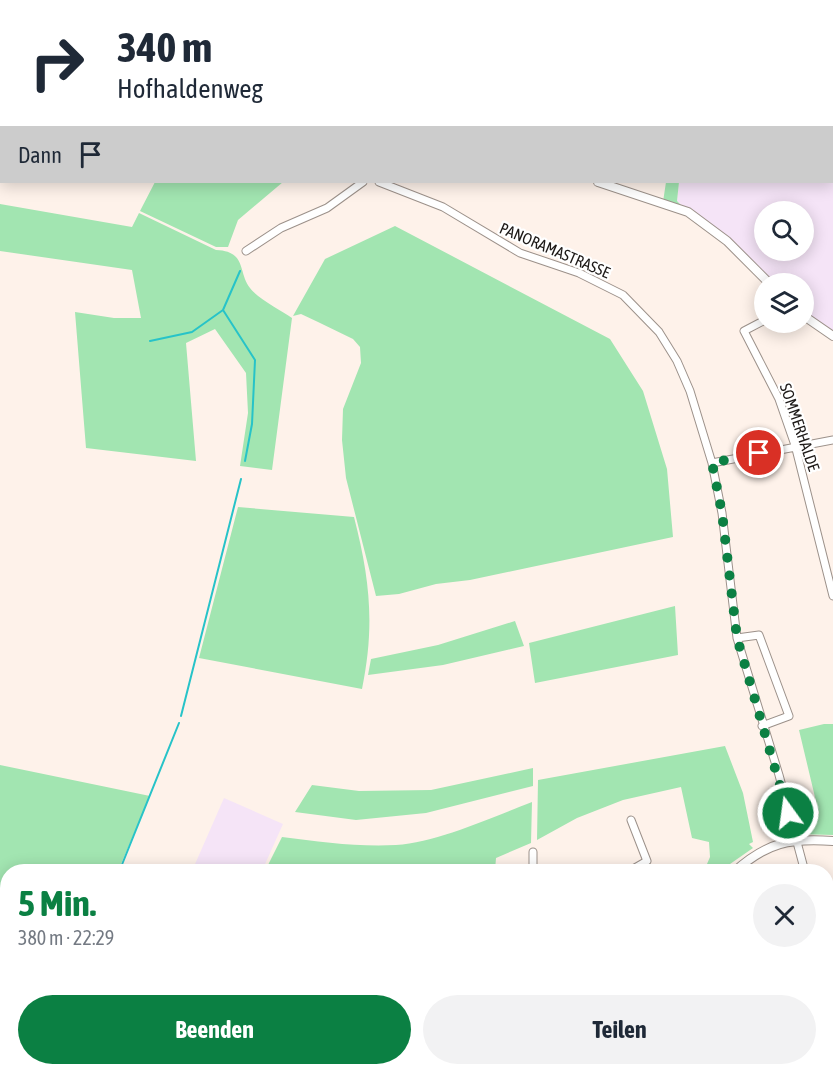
<!DOCTYPE html>
<html lang="de">
<meta charset="utf-8">
<style>
:root{--surface:#fff;--page:#f2f2f3;--text:#1f2937;--muted:#747a83;--accent:#0b8043}
body{margin:0;font-family:"Asap Condensed",sans-serif;background:var(--page);color:var(--text);height:100vh;display:flex;flex-direction:column;font-size:22px;white-space:nowrap}
*{box-sizing:border-box;margin:0}
p{font-size:20px;color:var(--muted)}
.icon{flex:none;width:33px;height:33px;fill:none;stroke:currentColor;stroke-width:2;stroke-linecap:round;stroke-linejoin:round}
.map{position:relative;flex:1;overflow:hidden}
.sheet{position:absolute;left:0px;top:864px;width:834px;height:212px;display:flex;flex-direction:column;background:var(--surface);border-radius:24px 24px 0 0;box-shadow:0 3px 15px #0003}
.sheet>*{flex:none}
.banner{position:absolute;left:0px;top:0px;width:834px;height:183px;box-shadow:0 3px 15px #0003;background:#fff;color:var(--text);overflow:hidden}
.tools{position:absolute;left:754px;top:201px;display:grid;gap:12px}
.tools a{display:grid;place-items:center;width:60px;height:60px;border-radius:50%;background:var(--surface);box-shadow:0 3px 15px #0003;font-size:30px}
.pin{position:absolute;display:grid;place-items:center;width:51px;height:51px;color:#fff;margin:-26px;border:3px solid #fff;border-radius:50%;box-shadow:0 2px 6px #0007}
.me{position:absolute;width:66px;margin:-33px;rotate:346deg;stroke-linejoin:round;filter:drop-shadow(0 0 4px #0008)}
.turn{display:flex;align-items:center;gap:21px;height:126px;padding:0 18px;font-size:27px}
.turn .icon{width:78px;height:78px;stroke-width:2.5}
.turn b{display:block;font-size:42px;line-height:51px}
.then{display:flex;align-items:center;height:57px;padding:0 18px;background:#0003;gap:12px;font-size:22px}
.round{display:grid;place-items:center;flex:none;width:63px;height:63px;border-radius:32px;background:var(--page)}
.overview{display:flex;align-items:center;justify-content:space-between;height:102px;padding:0 18px}
h1{font-size:36px;font-weight:700;line-height:45px;color:var(--accent)}
.cta{display:flex;gap:12px;margin-top:auto;padding:12px 18px}
.cta a{flex:1;height:69px;border-radius:36px;background:var(--accent);color:#fff;font-size:24px;font-weight:700;line-height:69px;text-align:center}
.cta a+a{background:var(--page);color:var(--text)}
.map>svg:first-child{display:block}
.commercial{fill:#f5e4f7;fill-rule:evenodd}
.green{fill:#a2e5b1}
.lines{fill:none;stroke-linecap:round;stroke-linejoin:round}
.stream{stroke:#27c3c8;stroke-width:2}
.minor-casing{stroke:#9c918a;stroke-width:9}
.tertiary-casing{stroke:#9c918a;stroke-width:10}
.minor{stroke:#fff;stroke-width:7}
.tertiary{stroke:#fff;stroke-width:8}
.route{stroke:#0b8043;stroke-width:10;stroke-dasharray:0 18}
.labels{text-anchor:middle;stroke-width:4.5;stroke-linejoin:round;paint-order:stroke}
.street-label{font-size:16px;fill:#1d1917;stroke:#fff}
</style>
<div class="map">
<svg width="833" height="1075" viewBox="0 0 833 1075">
<rect width="100%" height="100%" fill="#fef2ea"/>
<path class="commercial" d="M 833,112 L 833,332 L 804,313 L 804,284 L 769,283 L 677,201 L 679,182 L 832,182 ZM 765,212 L 804,212 L 804,250 L 765,250 Z
M 224,798 L 283,824 L 262,871 L 192,871 Z
M 0,1006 L 7,1007 L 8,1068 L 45,1068 L 43,1075 L 0,1075 Z"/>
<path class="green" d="M 155,182 L 283,182 L 238,220 L 228,247 L 216,247 L 140,211 Z
M 666,182 L 679,182 L 677,201 L 688,212 L 663,202 Z
M 0,204 L 132,227 L 139,213 L 216,250 C 247,251 238,273 250,288 C 257,298 282,311 292,318 L 272,470 L 240,466 L 248,413 L 246,373 L 215,329 L 186,343 L 196,461 L 86,448 L 75,312 L 114,318 L 141,318 L 132,270 L 0,251 Z
M 395,226 L 610,339 L 643,391 L 667,469 L 673,537 L 470,580 L 436,584 L 399,594 L 376,596 L 346,478 L 342,440 L 343,409 L 361,363 L 360,347 L 353,339 L 318,322 L 301,314 L 293,316 L 325,259 Z
M 238,507 L 354,517 C 370,579 375,626 362,689 L 199,658 Z
M 675,606 L 678,655 L 535,683 L 529,643 Z
M 515,621 L 524,646 L 443,665 L 368,675 L 371,659 L 438,645 Z
M 824,724 L 833,724 L 833,835 L 796,834 L 795,825 L 819,814 L 799,730 Z
M 725,746 L 743,793 L 753,842 L 749,844 L 753,848 L 720,871 L 704,871 L 710,857 L 709,842 L 692,838 L 681,787 L 623,800 L 577,818 L 537,840 L 538,780 Z
M 0,765 L 150,796 L 118,871 L 8,872 L 7,983 L 0,982 Z
M 533,768 L 533,786 L 426,813 L 356,820 L 295,812 L 312,785 L 359,791 L 431,790 Z
M 532,802 L 531,843 L 496,858 L 495,871 L 265,871 L 282,837 C 320,842 358,847 396,845 C 438,842 493,817 532,802 Z"/>
<g class="lines">
<path class="stream" d="M 574,0 L 574,2
M 832,96 L 833,96
M 240,271 L 223,310 L 255,360 L 252,424 L 245,461
M 150,341 L 192,332 L 223,310
M 181,716 L 241,479
M 119,872 L 179,723"/>
<defs>
<path id="minor" d="M 653,0 L 656,2
M 353,2 L 353,0
M 392,2 L 392,0
M 496,2 L 496,0
M 832,30 L 833,30
M 832,72 L 833,72
M 379,182 L 443,207 L 520,253 L 579,273 L 623,295 L 659,332 L 677,361 L 690,391 L 712,463 L 722,513 L 737,638 L 779,775 L 805,872
M 246,251 L 281,228 L 327,208 L 363,182
M 765,320 L 744,331 L 779,399 L 795,445 L 833,596
M 712,463 L 833,440
M 737,638 L 759,635 L 789,716 L 762,726
M 533,852 L 533,872
M 628,872 L 647,861 L 631,820
M 826,922 L 833,937
M 719,1068 L 721,1075
M 537,1075 L 538,1068
M 742,1075 L 758,1068"/>
<path id="tertiary" d="M 462,2 L 462,0
M 598,182 L 688,212 L 727,241 L 770,284
M 804,316 L 833,336
M 734,872 C 767,842 790,838 833,841
M 0,997 L 8,998"/>
</defs>
<use href="#minor" class="minor-casing"/>
<use href="#tertiary" class="tertiary-casing"/>
<use href="#minor" class="minor"/>
<use href="#tertiary" class="tertiary"/>
</g>
<g class="lines">
<path class="route" d="M 759,453 L 712,463 L 722,513 L 737,638 L 788,813"/>
</g>
<g class="labels">
<g class="street-label">
<text transform="translate(555 250) rotate(23)" y="6">PANORAMASTRASSE</text>
<text transform="translate(800 427) rotate(71)" y="6">SOMMERHALDE</text>
</g>
</g>
</svg>
<div class="tools">
<a><svg class="icon" aria-label="search" viewBox="0 0 24 24"><circle cx="10" cy="10" r="6"/><path d="M15 15l6 6"/></svg></a>
<a><svg class="icon" aria-label="layers" viewBox="0 0 24 24"><path d="M12 4l9 5-9 5-9-5zM3 14l9 5 9-5"/></svg></a>
</div>
<div class="pin" style="left:759px;top:453px;background:#d93025"><svg class="icon" aria-label="arrive" viewBox="0 0 24 24"><path d="M6 21V4h12l-3 4 3 4H6"/></svg></div>
<svg class="me" style="left:788px;top:813px" viewBox="-20 -20 40 40"><circle r="17" fill="#0b8043" stroke="#fff" stroke-width="3"/><path d="M0-11L8 9 0 5-8 9z" fill="#fff"/></svg>
<div class="banner">
<div class="turn"><svg class="icon" aria-label="right" viewBox="0 0 24 24"><path d="M7 20v-9h11M14 6l5 5-5 5"/></svg><div><b>340 m</b>Hofhaldenweg</div></div>
<div class="then">Dann<svg class="icon" aria-label="arrive" viewBox="0 0 24 24"><path d="M6 21V4h12l-3 4 3 4H6"/></svg></div>
</div>
<section class="sheet">
<div class="overview"><div><h1>5 Min.</h1><p>380 m · 22:29</p></div><a class="round"><svg class="icon" aria-label="close" viewBox="0 0 24 24"><path d="M6 6l12 12M18 6L6 18"/></svg></a></div>
<div class="cta"><a>Beenden</a><a>Teilen</a></div>
</section>
</div>
